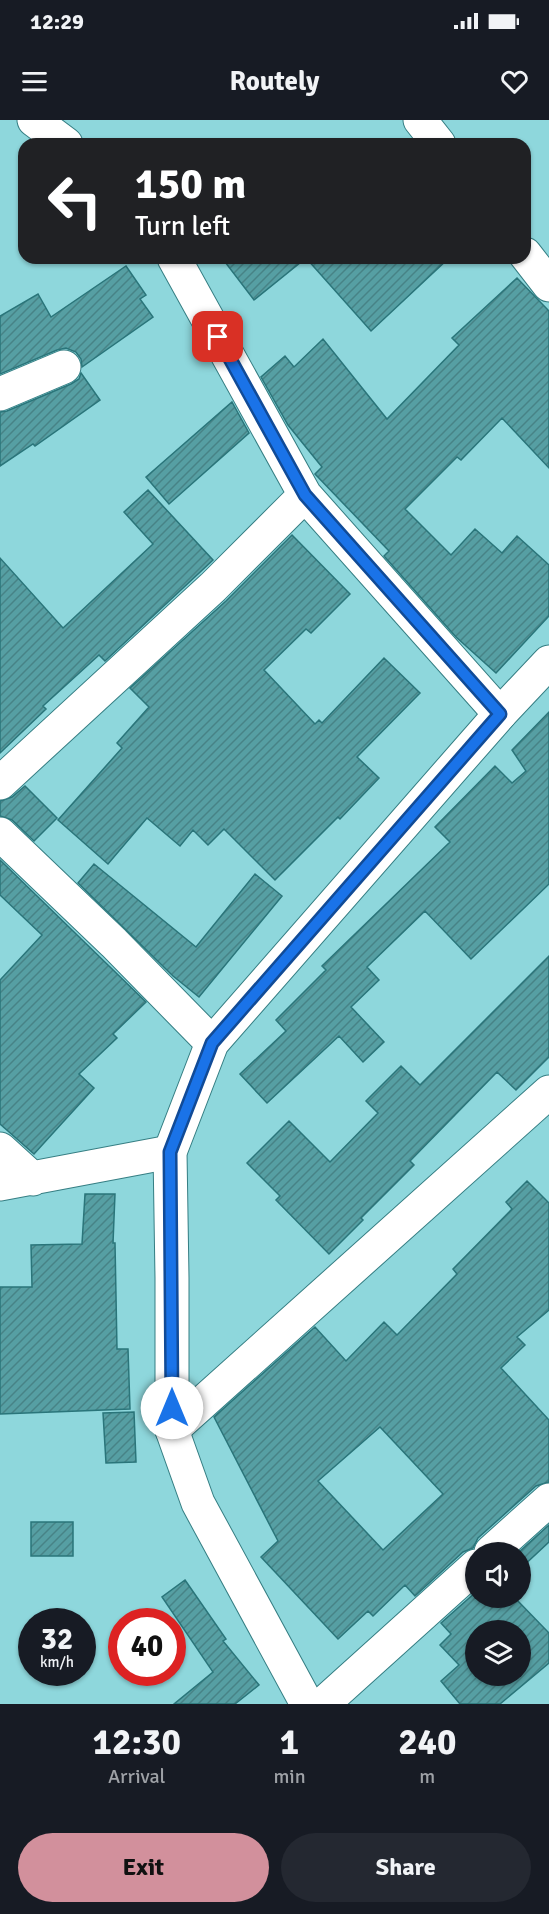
<!DOCTYPE html>
<style>
:root{--surface:#171b24;--page:#242831;--text:#f1f3f6;--muted:#9ea1a6;--accent:#d2909c}
body{margin:0;font-family:Signika,sans-serif;background:var(--page);color:var(--text);height:100vh;display:flex;flex-direction:column;font-size:22px;white-space:nowrap}
*{box-sizing:border-box;margin:0}
p{font-size:20px;color:var(--muted)}
.icon{flex:none;width:33px;height:33px;fill:none;stroke:currentColor;stroke-width:2;stroke-linecap:round;stroke-linejoin:round}
.map{position:relative;height:1584px;overflow:hidden}
.side{display:flex;flex-direction:column;background:var(--surface);flex:1}
.side>*{flex:none}
.guide{position:absolute;left:18px;top:18px;width:513px;height:126px;border-radius:18px;box-shadow:0 2px 4px #0004;background:#202124;color:#fff;overflow:hidden}
.controls{position:absolute;left:465px;top:1422px;display:grid;gap:12px}
.controls a{display:grid;place-items:center;width:66px;height:66px;border-radius:50%;background:var(--surface);box-shadow:0 2px 4px #0004;font-size:30px}
.speed{position:absolute;left:18px;top:1488px;display:flex;gap:12px;font-size:30px;font-weight:700;text-align:center}
.speed>*{display:grid;place-content:center;width:78px;height:78px;border-radius:50%;background:var(--surface);box-shadow:0 2px 4px #0004;line-height:1}
.speed small{font-size:15px;font-weight:400}
.speed .limit{border:9px solid #d22;background:#fff;color:#111}
.pin{position:absolute;display:grid;place-items:center;width:51px;height:51px;color:#fff;margin:-26px;border-radius:12px;box-shadow:0 3px 9px #0006}
.me{position:absolute;width:66px;margin:-33px;rotate:0deg;stroke-linejoin:round;filter:drop-shadow(0 0 4px #0008)}
.turn{display:flex;align-items:center;gap:21px;height:126px;padding:0 18px;font-size:27px}
.turn .icon{width:78px;height:78px;stroke-width:2.5}
.turn b{display:block;font-size:42px;line-height:51px}
.eta{display:flex;justify-content:space-evenly;align-items:center;height:102px;text-align:center}
.eta b{font-size:36px;font-weight:800;line-height:42px}
.button{display:flex;gap:12px;margin-top:auto;padding:12px 18px}
.button a{flex:1;height:69px;border-radius:36px;background:var(--accent);color:#111;font-size:24px;font-weight:800;line-height:69px;text-align:center}
.button a+a{background:var(--page);color:var(--text)}
.status{display:flex;justify-content:space-between;align-items:center;height:42px;padding:0 30px;background:var(--surface);direction:ltr}
.status svg{height:16px;fill:currentColor}
header{display:flex;justify-content:space-between;align-items:center;height:78px;padding:0 18px;background:var(--surface);font-size:27px;font-weight:800}
.map>svg:first-child{display:block}
.building{fill:url(#building-hatch);stroke:#2a757a;stroke-width:1.5;fill-rule:evenodd}
.lines{fill:none;stroke-linecap:round;stroke-linejoin:round}
.minor-casing{stroke:#357e83;stroke-width:35}
.tertiary-casing{stroke:#357e83;stroke-width:35}
.minor{stroke:#fff;stroke-width:33}
.tertiary{stroke:#fff;stroke-width:33}
.route-casing{stroke:#114b97;stroke-width:15}
.route{stroke:#1a73e8;stroke-width:10}
</style>
<div class="status"><b>12:29</b><svg viewBox="0 0 49 12"><path d="M0 12V9h3v3zM5 12V6h3v6zM10 12V3h3v9zM15 12V0h3v12zM26 1h20v11H26zM47 4h2v5h-2z"/></svg></div>
<header><svg class="icon" aria-label="menu" viewBox="0 0 24 24"><path d="M4 6h16M4 12h16M4 18h16"/></svg>Routely<svg class="icon" aria-label="heart" viewBox="0 0 24 24"><path d="M12 20l-8-8c-3-5 5-10 8-4 3-6 11-1 8 4z"/></svg></header>
<div class="map">
<svg width="549" height="1584" viewBox="0 0 549 1584">
<defs>
<pattern id="building-hatch" width="6" height="6" patternUnits="userSpaceOnUse" patternTransform="scale(1.5)"><rect width="6" height="6" fill="#569fa3"/><path d="M-1 1l2-2M0 6l6-6M5 7l2-2" fill="none" stroke="#478386"/></pattern>
</defs>
<rect width="100%" height="100%" fill="#8ed7dc"/>
<path class="building" d="M 222,138 L 306,138 L 254,180 Z
M 306,138 L 449,138 L 371,211 Z
M 126,146 L 146,175 L 140,179 L 153,197 L 82,247 L 81,239 L 76,232 L 66,228 L 57,230 L 0,254 L 0,196 L 38,174 L 51,197 Z
M 517,158 L 549,191 L 549,348 L 502,298 L 461,340 L 457,337 L 405,389 L 451,435 L 475,409 L 502,433 L 517,416 L 549,445 L 549,496 L 496,553 L 456,517 L 384,436 L 389,431 L 315,354 L 322,347 L 288,305 L 261,257 L 285,236 L 294,247 L 323,219 L 387,299 L 459,225 L 452,218 Z
M 81,253 L 100,280 L 35,326 L 33,324 L 0,346 L 0,292 L 7,291 L 71,264 L 79,259 Z
M 232,282 L 249,313 L 169,384 L 146,357 Z
M 148,370 L 213,440 L 105,541 L 99,535 L 43,586 L 46,589 L 0,633 L 0,438 L 63,508 L 153,424 L 124,392 Z
M 292,415 L 350,474 L 311,513 L 306,509 L 264,550 L 315,604 L 319,600 L 322,603 L 384,538 L 420,573 L 357,637 L 379,658 L 340,699 L 338,697 L 275,760 L 224,709 L 208,725 L 193,710 L 180,726 L 147,698 L 108,744 L 58,700 L 122,628 L 117,623 L 149,587 L 130,568 L 226,481 Z
M 549,592 L 549,764 L 471,839 L 425,791 L 367,847 L 379,860 L 351,887 L 384,922 L 363,942 L 339,916 L 267,983 L 240,954 L 286,911 L 276,900 L 326,850 L 322,846 L 450,722 L 435,707 L 495,646 L 512,663 L 526,651 L 512,630 Z
M 25,666 L 57,698 L 34,721 L 12,700 L 0,696 L 0,681 L 12,677 Z
M 0,740 L 146,882 L 113,914 L 117,918 L 79,954 L 94,968 L 34,1034 L 0,1004 L 0,860 L 42,815 L 0,775 Z
M 94,744 L 196,827 L 255,754 L 282,776 L 199,877 L 173,856 L 78,763 Z
M 549,836 L 549,937 L 516,970 L 497,952 L 410,1041 L 414,1045 L 361,1098 L 363,1100 L 329,1134 L 276,1080 L 280,1076 L 247,1043 L 289,1001 L 330,1042 L 378,993 L 366,981 L 401,946 L 420,965 Z
M 527,1061 L 549,1083 L 549,1190 L 517,1217 L 525,1225 L 501,1248 L 549,1300 L 549,1362 L 536,1366 L 478,1418 L 473,1428 L 463,1432 L 415,1476 L 405,1465 L 373,1496 L 368,1491 L 338,1519 L 261,1437 L 278,1421 L 214,1297 L 315,1207 L 346,1241 L 384,1202 L 397,1215 L 457,1154 L 453,1149 L 512,1089 L 506,1082 ZM 380,1307 L 443,1374 L 383,1430 L 318,1361 Z
M 85,1074 L 115,1074 L 113,1123 L 115,1123 L 117,1229 L 128,1229 L 130,1289 L 0,1294 L 0,1167 L 32,1167 L 31,1125 L 82,1124 Z
M 134,1292 L 136,1342 L 106,1343 L 103,1293 Z
M 31,1402 L 73,1402 L 73,1436 L 31,1436 Z
M 549,1405 L 549,1422 L 520,1449 L 520,1432 L 519,1432 Z
M 185,1460 L 226,1519 L 223,1521 L 259,1565 L 235,1584 L 174,1584 L 213,1552 L 162,1477 Z
M 476,1472 L 476,1478 L 515,1478 L 549,1513 L 549,1543 L 500,1584 L 460,1584 L 441,1561 L 459,1545 L 440,1525 L 451,1514 L 441,1503 ZM 476,1510 L 520,1510 L 520,1556 L 476,1556 Z"/>
<g class="lines">
<defs>
<path id="minor" d="M 34,0 L 66,24
M 420,0 L 439,24
M 525,134 L 549,165
M 174,138 L 305,375 L 500,594
M 0,274 L 64,247
M 0,663 L 213,467 L 305,375
M 0,714 L 114,823 L 212,923
M 0,1029 L 33,1059
M 0,1064 L 170,1032
M 172,1310 L 549,972
M 491,1432 L 549,1380
M 323,1584 L 476,1446"/>
<path id="tertiary" d="M 307,1584 L 198,1383 L 172,1310 L 172,1158 L 170,1032 L 212,923 L 500,594 L 549,542"/>
</defs>
<use href="#minor" class="minor-casing"/>
<use href="#tertiary" class="tertiary-casing"/>
<use href="#minor" class="minor"/>
<use href="#tertiary" class="tertiary"/>
</g>
<g class="lines">
<defs>
<path id="route" d="M 172,1288 L 170,1032 L 212,923 L 500,594 L 305,375 L 218,217"/>
</defs>
<use href="#route" class="route-casing"/>
<use href="#route" class="route"/>
</g>
</svg>
<div class="controls">
<a><svg class="icon" aria-label="sound" viewBox="0 0 24 24"><path d="M4 9h4l5-4v14l-5-4H4zM17 9q2 3 0 6"/></svg></a>
<a><svg class="icon" aria-label="layers" viewBox="0 0 24 24"><path d="M12 4l9 5-9 5-9-5zM3 14l9 5 9-5"/></svg></a>
</div>
<div class="speed"><div>32<small>km/h</small></div><div class="limit">40</div></div>
<div class="pin" style="left:218px;top:217px;background:#d93025"><svg class="icon" aria-label="arrive" viewBox="0 0 24 24"><path d="M6 21V4h12l-3 4 3 4H6"/></svg></div>
<svg class="me" style="left:172px;top:1288px" viewBox="-20 -20 40 40"><circle r="19" fill="#fff"/><path d="M0-13L10 11 0 6-10 11z" fill="#1a73e8"/></svg>
<div class="guide">
<div class="turn"><svg class="icon" aria-label="left" viewBox="0 0 24 24"><path d="M17 20v-9H6M10 6l-5 5 5 5"/></svg><div><b>150 m</b>Turn left</div></div>
</div>
</div>
<section class="side">
<div class="eta">
<div><b>12:30</b><p>Arrival</p></div>
<div><b>1</b><p>min</p></div>
<div><b>240</b><p>m</p></div>
</div>
<div class="button"><a>Exit</a><a>Share</a></div>
</section>
